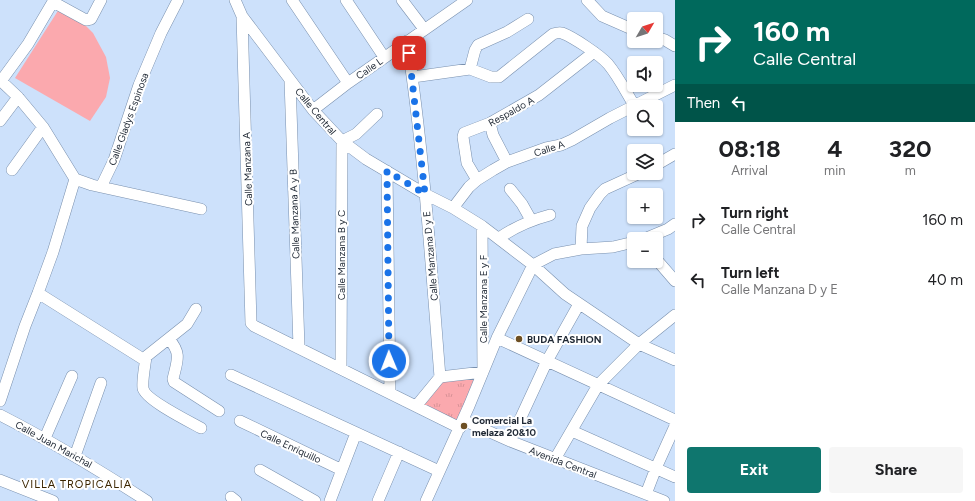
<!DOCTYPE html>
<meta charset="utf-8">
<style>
:root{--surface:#fff;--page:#f6f6f6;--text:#202124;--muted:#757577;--accent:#0f766e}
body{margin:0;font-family:Figtree,sans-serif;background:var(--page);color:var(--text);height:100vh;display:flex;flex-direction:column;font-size:15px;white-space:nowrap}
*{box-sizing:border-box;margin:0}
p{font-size:13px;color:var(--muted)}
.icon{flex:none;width:22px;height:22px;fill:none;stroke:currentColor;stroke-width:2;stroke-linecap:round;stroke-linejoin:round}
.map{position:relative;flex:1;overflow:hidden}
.drawer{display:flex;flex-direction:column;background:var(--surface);width:300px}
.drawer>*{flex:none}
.banner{background:#00695c;color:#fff;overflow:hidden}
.needle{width:26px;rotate:51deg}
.buttons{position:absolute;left:627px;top:12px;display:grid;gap:8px}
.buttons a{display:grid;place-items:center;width:36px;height:36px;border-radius:4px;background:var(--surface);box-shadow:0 1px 3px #0004;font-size:20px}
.pin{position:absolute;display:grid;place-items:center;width:34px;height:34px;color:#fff;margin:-17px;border-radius:8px;box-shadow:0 2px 6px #0006}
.me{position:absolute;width:44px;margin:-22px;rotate:359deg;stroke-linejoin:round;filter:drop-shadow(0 0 3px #0008)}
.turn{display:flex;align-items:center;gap:14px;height:84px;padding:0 12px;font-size:18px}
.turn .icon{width:52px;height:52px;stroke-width:2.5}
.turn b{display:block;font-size:28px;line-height:34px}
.then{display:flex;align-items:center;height:38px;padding:0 12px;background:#0003;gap:8px;font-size:15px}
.eta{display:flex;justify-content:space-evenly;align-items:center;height:68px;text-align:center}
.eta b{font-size:24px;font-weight:700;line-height:28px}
.primary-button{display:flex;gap:8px;margin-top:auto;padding:8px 12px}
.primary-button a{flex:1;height:46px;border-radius:4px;background:var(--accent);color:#fff;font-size:16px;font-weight:700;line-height:46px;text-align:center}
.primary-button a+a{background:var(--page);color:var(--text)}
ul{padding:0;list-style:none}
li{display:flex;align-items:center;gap:12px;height:60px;padding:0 12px}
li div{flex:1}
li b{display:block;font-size:15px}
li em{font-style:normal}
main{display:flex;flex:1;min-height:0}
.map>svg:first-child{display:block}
.grass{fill:url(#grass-tufts)}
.pitch{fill:#fba9ae}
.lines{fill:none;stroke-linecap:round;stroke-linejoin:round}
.minor-casing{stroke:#7990ae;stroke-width:12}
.minor{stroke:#fff;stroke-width:11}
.route{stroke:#1a73e8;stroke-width:7;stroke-dasharray:0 12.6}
.poi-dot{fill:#6d4f23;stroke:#fff;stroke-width:1.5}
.labels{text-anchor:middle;stroke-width:4;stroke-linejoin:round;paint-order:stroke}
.street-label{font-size:10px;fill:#1e2733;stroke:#fff}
.poi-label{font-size:10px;font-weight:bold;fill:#1e2733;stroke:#fff;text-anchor:start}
.neighbourhood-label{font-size:11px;letter-spacing:1px;fill:#3b2500;stroke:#fff}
</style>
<main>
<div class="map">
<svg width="675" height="501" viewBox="0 0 675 501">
<defs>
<pattern id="grass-tufts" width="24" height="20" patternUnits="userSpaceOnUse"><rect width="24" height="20" fill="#fba9ae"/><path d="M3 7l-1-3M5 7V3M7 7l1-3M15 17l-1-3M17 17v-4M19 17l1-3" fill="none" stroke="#d79196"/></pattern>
</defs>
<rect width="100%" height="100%" fill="#cde1fb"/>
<path class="grass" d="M 475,378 L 458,421 L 422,404 L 442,379 Z"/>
<path class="pitch" d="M 61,6 L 82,22 L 93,33 L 106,57 L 110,78 L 106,97 L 90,121 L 15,78 Z"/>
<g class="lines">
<defs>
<path id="minor" d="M 235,0 L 242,16 L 313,110 L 342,141 L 366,159 L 425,194 L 453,208 L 482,226 L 533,265 L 565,294 L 639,344 L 675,360
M 292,0 L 348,83
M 346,0 L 384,57
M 402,0 L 424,29
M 587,0 L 602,16 L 634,30
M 53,2 L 86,20 L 91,19 L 101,0
M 242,16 L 251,323 L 254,326 L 460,428
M 656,37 L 665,40 L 675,46
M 407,41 C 424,152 431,265 440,377
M 470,69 L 475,50 L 478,45 L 507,32 L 528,19
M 413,77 L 470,69 L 491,77 L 499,77 L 553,34 C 556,33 559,32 562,33 C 573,37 600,55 608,64 C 618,76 626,92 634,105
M 0,80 L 18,97 L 43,127 L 75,179 L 92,185 L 101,187 L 114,160 L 139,85 L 161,33 L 178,0
M 290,80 L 299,347
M 1,81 L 28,44 L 54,0
M 313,110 L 348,83 L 467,0
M 0,121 L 18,97
M 490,123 L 493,135 L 507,162
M 656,165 L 675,154
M 12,170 L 43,127
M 387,171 L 390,393
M 477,180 L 467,163 L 463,137 L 464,133 L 490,123 L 539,95 L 594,52
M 101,187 L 201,209
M 510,189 L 522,204 L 531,220
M 453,208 L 469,187 L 477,180 L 493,170 L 507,162 L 546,148 L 561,145 L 572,140 L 610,118 L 675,85
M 499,238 C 515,227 531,220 550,215
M 644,239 L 668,229 L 675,224
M 581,249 L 582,226 L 590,208 L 600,194 L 605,189 L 640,173
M 656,259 L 675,281
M 38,293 L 143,359 L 187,324 L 196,309
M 497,338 L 675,420
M 169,339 C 182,354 177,361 173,379 L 174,382 L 219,411
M 146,357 C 145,365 142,380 143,388 C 144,399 190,422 201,428
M 341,369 L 342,141 L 356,134 L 377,114
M 231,375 L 439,471
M 0,401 L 25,326 L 38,293 L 53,252 L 75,179
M 417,405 L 440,377 L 483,372 L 482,226
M 0,415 C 51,441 99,470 147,501
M 463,420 L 510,441 L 664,501
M 240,421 L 342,470
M 572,431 L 675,477
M 45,438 L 72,376
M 510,441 L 547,361 L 579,304
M 75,456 L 101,383
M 555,459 L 598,385 L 639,344 L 675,315
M 260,470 L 315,501
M 0,480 L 53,501
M 646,494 L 656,468 L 675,426
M 231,497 L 236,501
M 330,501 L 356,433
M 378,501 L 399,452
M 426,501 L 469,406 L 497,338 L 533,265 L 554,254 L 581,249 L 613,247 L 634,242"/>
</defs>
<use href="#minor" class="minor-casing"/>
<use href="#minor" class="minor"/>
</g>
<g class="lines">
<path class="route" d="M 389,361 L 387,171 L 425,194 L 409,53"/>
</g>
<g class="poi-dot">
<circle cx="519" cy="339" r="4"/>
<circle cx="464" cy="426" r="4"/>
</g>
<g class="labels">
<g class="street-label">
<text transform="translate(369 68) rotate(-35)" y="4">Calle L</text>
<text transform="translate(316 111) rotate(50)" y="4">Calle Central</text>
<text transform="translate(511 111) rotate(-29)" y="4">Respaldo A</text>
<text transform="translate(128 119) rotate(-70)" y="4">Calle Gladys Espinosa</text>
<text transform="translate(549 148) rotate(-18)" y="4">Calle A</text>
<text transform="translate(247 169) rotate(-92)" y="4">Calle Manzana A</text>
<text transform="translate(294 214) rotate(-92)" y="4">Calle Manzana A y B</text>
<text transform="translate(341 255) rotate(-90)" y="4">Calle Manzana B y C</text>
<text transform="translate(430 256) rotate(-95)" y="4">Calle Manzana D y E</text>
<text transform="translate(483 299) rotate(-90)" y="4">Calle Manzana E y F</text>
<text transform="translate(54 444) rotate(29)" y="4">Calle Juan Marichal</text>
<text transform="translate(291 446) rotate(25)" y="4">Calle Enriquillo</text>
<text transform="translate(563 462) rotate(21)" y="4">Avenida Central</text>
</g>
<g class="poi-label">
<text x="527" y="343">BUDA FASHION</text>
<text x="472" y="424">Comercial La<tspan x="472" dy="12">melaza 20&amp;10</tspan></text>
</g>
<g class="neighbourhood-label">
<text x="77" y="488">VILLA TROPICALIA</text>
</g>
</g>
</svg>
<div class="buttons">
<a><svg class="needle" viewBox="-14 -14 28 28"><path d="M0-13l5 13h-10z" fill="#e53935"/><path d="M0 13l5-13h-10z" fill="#757577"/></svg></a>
<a><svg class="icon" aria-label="sound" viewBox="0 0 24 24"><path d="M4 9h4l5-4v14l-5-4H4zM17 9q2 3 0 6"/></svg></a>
<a><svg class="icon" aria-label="search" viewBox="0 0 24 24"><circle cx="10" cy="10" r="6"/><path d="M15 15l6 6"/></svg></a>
<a><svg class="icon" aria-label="layers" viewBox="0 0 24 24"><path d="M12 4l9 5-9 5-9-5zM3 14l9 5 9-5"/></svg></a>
<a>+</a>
<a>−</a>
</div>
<div class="pin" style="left:409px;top:53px;background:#d93025"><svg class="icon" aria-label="arrive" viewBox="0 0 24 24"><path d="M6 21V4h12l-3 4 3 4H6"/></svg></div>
<svg class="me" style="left:389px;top:361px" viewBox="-20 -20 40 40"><circle r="17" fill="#1a73e8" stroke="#fff" stroke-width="3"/><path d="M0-11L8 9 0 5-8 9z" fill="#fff"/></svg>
</div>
<section class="drawer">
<div class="banner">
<div class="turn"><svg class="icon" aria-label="right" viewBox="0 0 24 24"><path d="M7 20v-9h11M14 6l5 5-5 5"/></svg><div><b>160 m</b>Calle Central</div></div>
<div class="then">Then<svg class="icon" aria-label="left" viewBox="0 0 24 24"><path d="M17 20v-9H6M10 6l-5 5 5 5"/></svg></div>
</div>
<div class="eta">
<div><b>08:18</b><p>Arrival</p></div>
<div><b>4</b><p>min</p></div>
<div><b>320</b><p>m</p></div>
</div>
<ul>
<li><svg class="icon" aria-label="right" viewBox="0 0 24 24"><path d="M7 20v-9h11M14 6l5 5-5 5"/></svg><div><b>Turn right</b><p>Calle Central</p></div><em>160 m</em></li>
<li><svg class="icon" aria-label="left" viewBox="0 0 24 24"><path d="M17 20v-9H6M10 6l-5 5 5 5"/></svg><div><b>Turn left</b><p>Calle Manzana D y E</p></div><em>40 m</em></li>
</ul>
<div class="primary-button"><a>Exit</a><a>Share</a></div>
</section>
</main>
